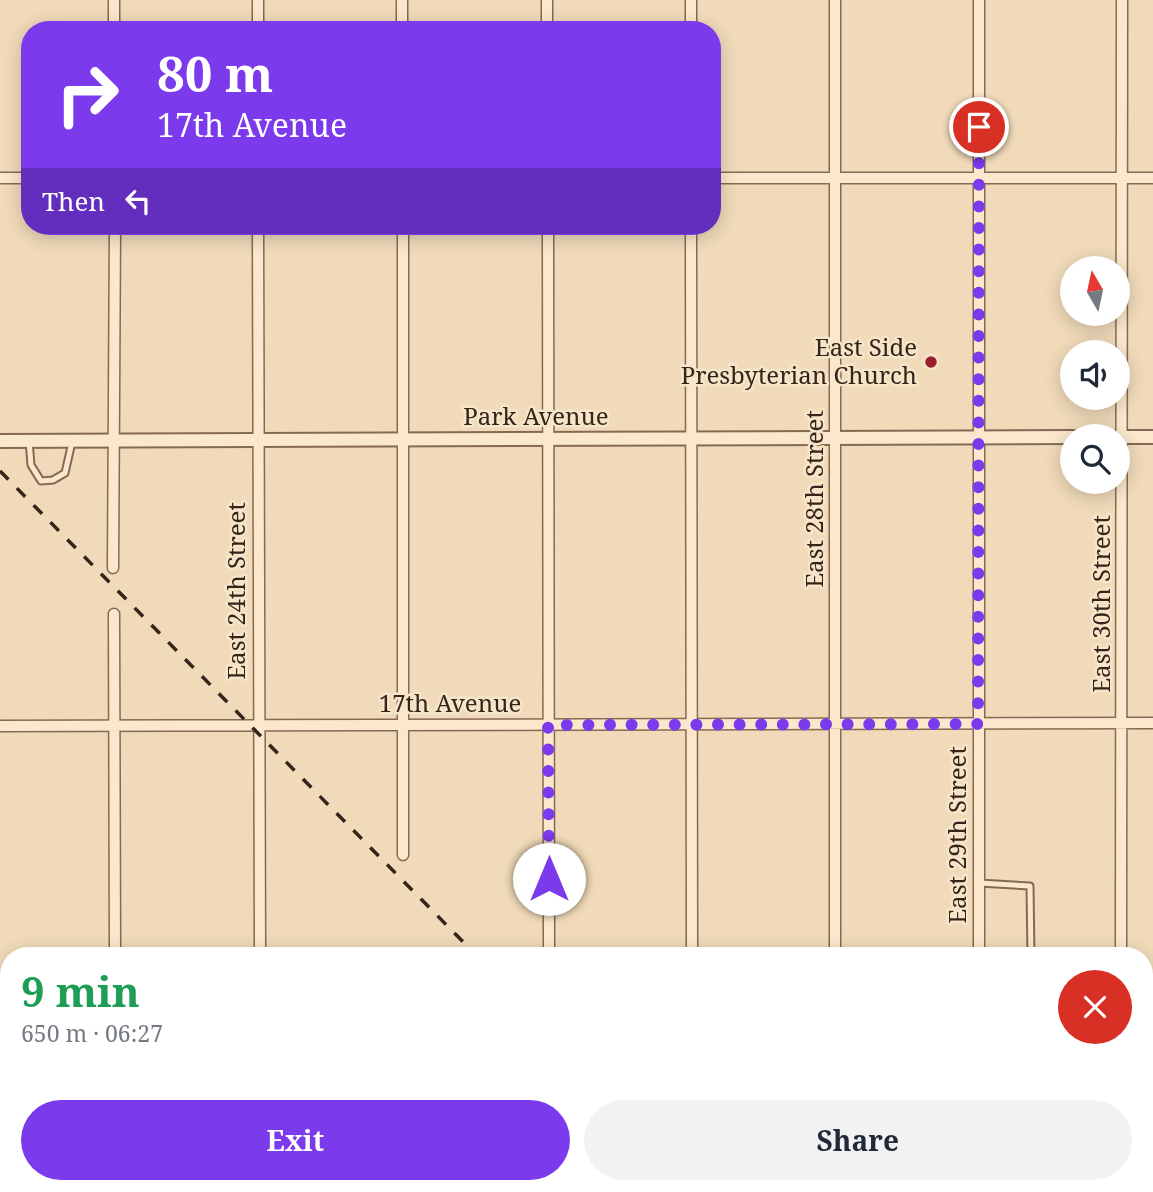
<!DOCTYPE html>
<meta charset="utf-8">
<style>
:root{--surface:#fff;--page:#f2f2f3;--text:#1f2937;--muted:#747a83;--accent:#7c3aed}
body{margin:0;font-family:"Noto Serif",serif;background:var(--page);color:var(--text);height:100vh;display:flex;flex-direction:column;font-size:26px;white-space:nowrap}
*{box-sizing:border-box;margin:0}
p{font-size:23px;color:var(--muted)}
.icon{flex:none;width:38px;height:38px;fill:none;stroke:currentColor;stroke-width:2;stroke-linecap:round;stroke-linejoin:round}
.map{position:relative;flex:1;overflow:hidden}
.sheet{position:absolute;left:0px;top:947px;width:1153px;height:247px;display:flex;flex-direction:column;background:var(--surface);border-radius:28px 28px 0 0;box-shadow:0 4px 18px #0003}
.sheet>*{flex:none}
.top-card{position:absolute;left:21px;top:21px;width:700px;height:214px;border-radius:28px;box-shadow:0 4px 18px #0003;background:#7c3aed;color:#fff;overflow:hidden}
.needle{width:46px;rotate:351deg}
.fabs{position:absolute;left:1060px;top:256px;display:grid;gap:14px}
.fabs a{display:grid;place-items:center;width:70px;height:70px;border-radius:50%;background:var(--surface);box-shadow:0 4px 18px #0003;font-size:35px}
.pin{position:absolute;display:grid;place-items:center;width:60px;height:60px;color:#fff;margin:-30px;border:4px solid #fff;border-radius:50%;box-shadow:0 2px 7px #0007}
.me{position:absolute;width:77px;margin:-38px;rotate:0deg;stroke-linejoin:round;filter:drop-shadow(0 0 5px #0008)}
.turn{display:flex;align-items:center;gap:24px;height:147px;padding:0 21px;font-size:32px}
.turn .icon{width:91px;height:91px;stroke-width:2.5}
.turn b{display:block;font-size:49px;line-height:60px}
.then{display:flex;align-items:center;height:66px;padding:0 21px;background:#0003;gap:14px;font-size:26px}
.round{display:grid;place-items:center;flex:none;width:74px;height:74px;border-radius:37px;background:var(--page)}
.head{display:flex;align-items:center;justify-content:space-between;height:119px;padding:0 21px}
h1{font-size:42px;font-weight:700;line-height:52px;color:#1e9e55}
.action{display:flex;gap:14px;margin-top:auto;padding:14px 21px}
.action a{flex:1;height:80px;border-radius:42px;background:var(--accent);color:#fff;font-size:28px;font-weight:700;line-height:80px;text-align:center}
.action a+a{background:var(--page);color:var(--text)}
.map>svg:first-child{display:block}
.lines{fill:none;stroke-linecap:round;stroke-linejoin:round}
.service-casing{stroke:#866953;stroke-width:9}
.minor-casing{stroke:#866953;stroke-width:13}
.tertiary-casing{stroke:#866953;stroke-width:16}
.service{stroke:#fbe8cc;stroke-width:5}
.minor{stroke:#fbe8cc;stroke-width:10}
.tertiary{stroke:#fbe8cc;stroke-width:12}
.rail{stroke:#342419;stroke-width:3.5;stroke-dasharray:12 12;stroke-linecap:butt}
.route{stroke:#7c3aed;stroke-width:12;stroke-dasharray:0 21.6}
.poi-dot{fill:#98202e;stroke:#f7e5c9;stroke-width:2.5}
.labels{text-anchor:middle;stroke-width:5;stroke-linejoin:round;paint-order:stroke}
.poi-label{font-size:24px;fill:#342419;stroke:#f7e5c9;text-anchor:end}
.street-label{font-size:24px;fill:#342419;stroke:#f7e5c9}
</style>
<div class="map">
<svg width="1153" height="1192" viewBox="0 0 1153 1192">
<rect width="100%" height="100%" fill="#f0dab9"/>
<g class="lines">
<defs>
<path id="service" d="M 29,440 L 31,465 L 41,481 L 53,480 L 65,473 L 72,442
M 979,883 L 1030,886 L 1031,956
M 1144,1128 L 1153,1127
M 594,1185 L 599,1192
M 672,1185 L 690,1189
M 783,1185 L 795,1190
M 901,1185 L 901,1192
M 965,1185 L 965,1192
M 993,1192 L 993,1185"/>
<path id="minor" d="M 114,0 L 114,30
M 258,0 L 258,30
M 402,0 L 402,30
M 547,0 L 547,30
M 691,0 L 691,30
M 835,0 L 835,956
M 979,0 L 979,956
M 0,178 L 30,178
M 712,178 L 1153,178
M 258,226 L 260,956
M 403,226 L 403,855
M 548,226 L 549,956
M 691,226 L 692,956
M 113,568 L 115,226
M 114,614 L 115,956
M 0,726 L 1153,723
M 1121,956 L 1122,0
M 1144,1012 L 1153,1012
M 0,1014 L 9,1014
M 116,1185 L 116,1192
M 261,1185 L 261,1192
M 690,1185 L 690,1192
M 404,1192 L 404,1185
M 1121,1192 L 1121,1185"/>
<path id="tertiary" d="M 1118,437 L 1153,437
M 0,441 L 1073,437"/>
</defs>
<use href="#service" class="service-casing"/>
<use href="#minor" class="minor-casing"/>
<use href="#tertiary" class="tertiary-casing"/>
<use href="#service" class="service"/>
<use href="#minor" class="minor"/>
<use href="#tertiary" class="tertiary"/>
<path class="rail" d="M 0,471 L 477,956
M 702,1185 L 710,1192"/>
</g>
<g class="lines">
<path class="route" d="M 549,879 L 548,725 L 978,724 L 979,127"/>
</g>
<circle class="poi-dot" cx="931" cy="362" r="7"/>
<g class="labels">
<g class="poi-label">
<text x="917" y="356">East Side<tspan x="917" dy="28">Presbyterian Church</tspan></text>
</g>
<g class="street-label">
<text x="536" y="425">Park Avenue</text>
<text transform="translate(815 499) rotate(-90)" y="8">East 28th Street</text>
<text transform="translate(237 591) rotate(-90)" y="8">East 24th Street</text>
<text transform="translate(1102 604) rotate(-90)" y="8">East 30th Street</text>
<text x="450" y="712">17th Avenue</text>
<text transform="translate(958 835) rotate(-90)" y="8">East 29th Street</text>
</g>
</g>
</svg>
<div class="fabs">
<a><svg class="needle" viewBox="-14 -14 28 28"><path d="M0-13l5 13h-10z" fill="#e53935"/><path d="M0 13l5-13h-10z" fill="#747a83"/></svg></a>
<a><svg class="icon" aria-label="sound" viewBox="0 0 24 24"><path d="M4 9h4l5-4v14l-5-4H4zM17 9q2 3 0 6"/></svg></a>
<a><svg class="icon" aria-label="search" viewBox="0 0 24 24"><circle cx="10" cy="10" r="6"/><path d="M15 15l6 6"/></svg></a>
</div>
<div class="pin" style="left:979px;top:127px;background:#d93025"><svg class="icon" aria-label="arrive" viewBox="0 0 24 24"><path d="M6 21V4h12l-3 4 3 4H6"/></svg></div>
<svg class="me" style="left:549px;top:879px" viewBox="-20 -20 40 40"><circle r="19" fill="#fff"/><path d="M0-13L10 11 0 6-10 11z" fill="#7c3aed"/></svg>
<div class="top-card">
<div class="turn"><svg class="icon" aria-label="right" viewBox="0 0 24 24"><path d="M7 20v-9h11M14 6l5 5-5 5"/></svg><div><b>80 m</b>17th Avenue</div></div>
<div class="then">Then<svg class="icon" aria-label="left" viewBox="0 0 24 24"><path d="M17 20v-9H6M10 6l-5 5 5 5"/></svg></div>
</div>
<section class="sheet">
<div class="head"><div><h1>9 min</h1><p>650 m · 06:27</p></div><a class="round" style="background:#d93025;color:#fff"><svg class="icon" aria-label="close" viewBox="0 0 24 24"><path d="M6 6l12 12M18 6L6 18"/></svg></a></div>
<div class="action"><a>Exit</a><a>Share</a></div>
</section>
</div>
